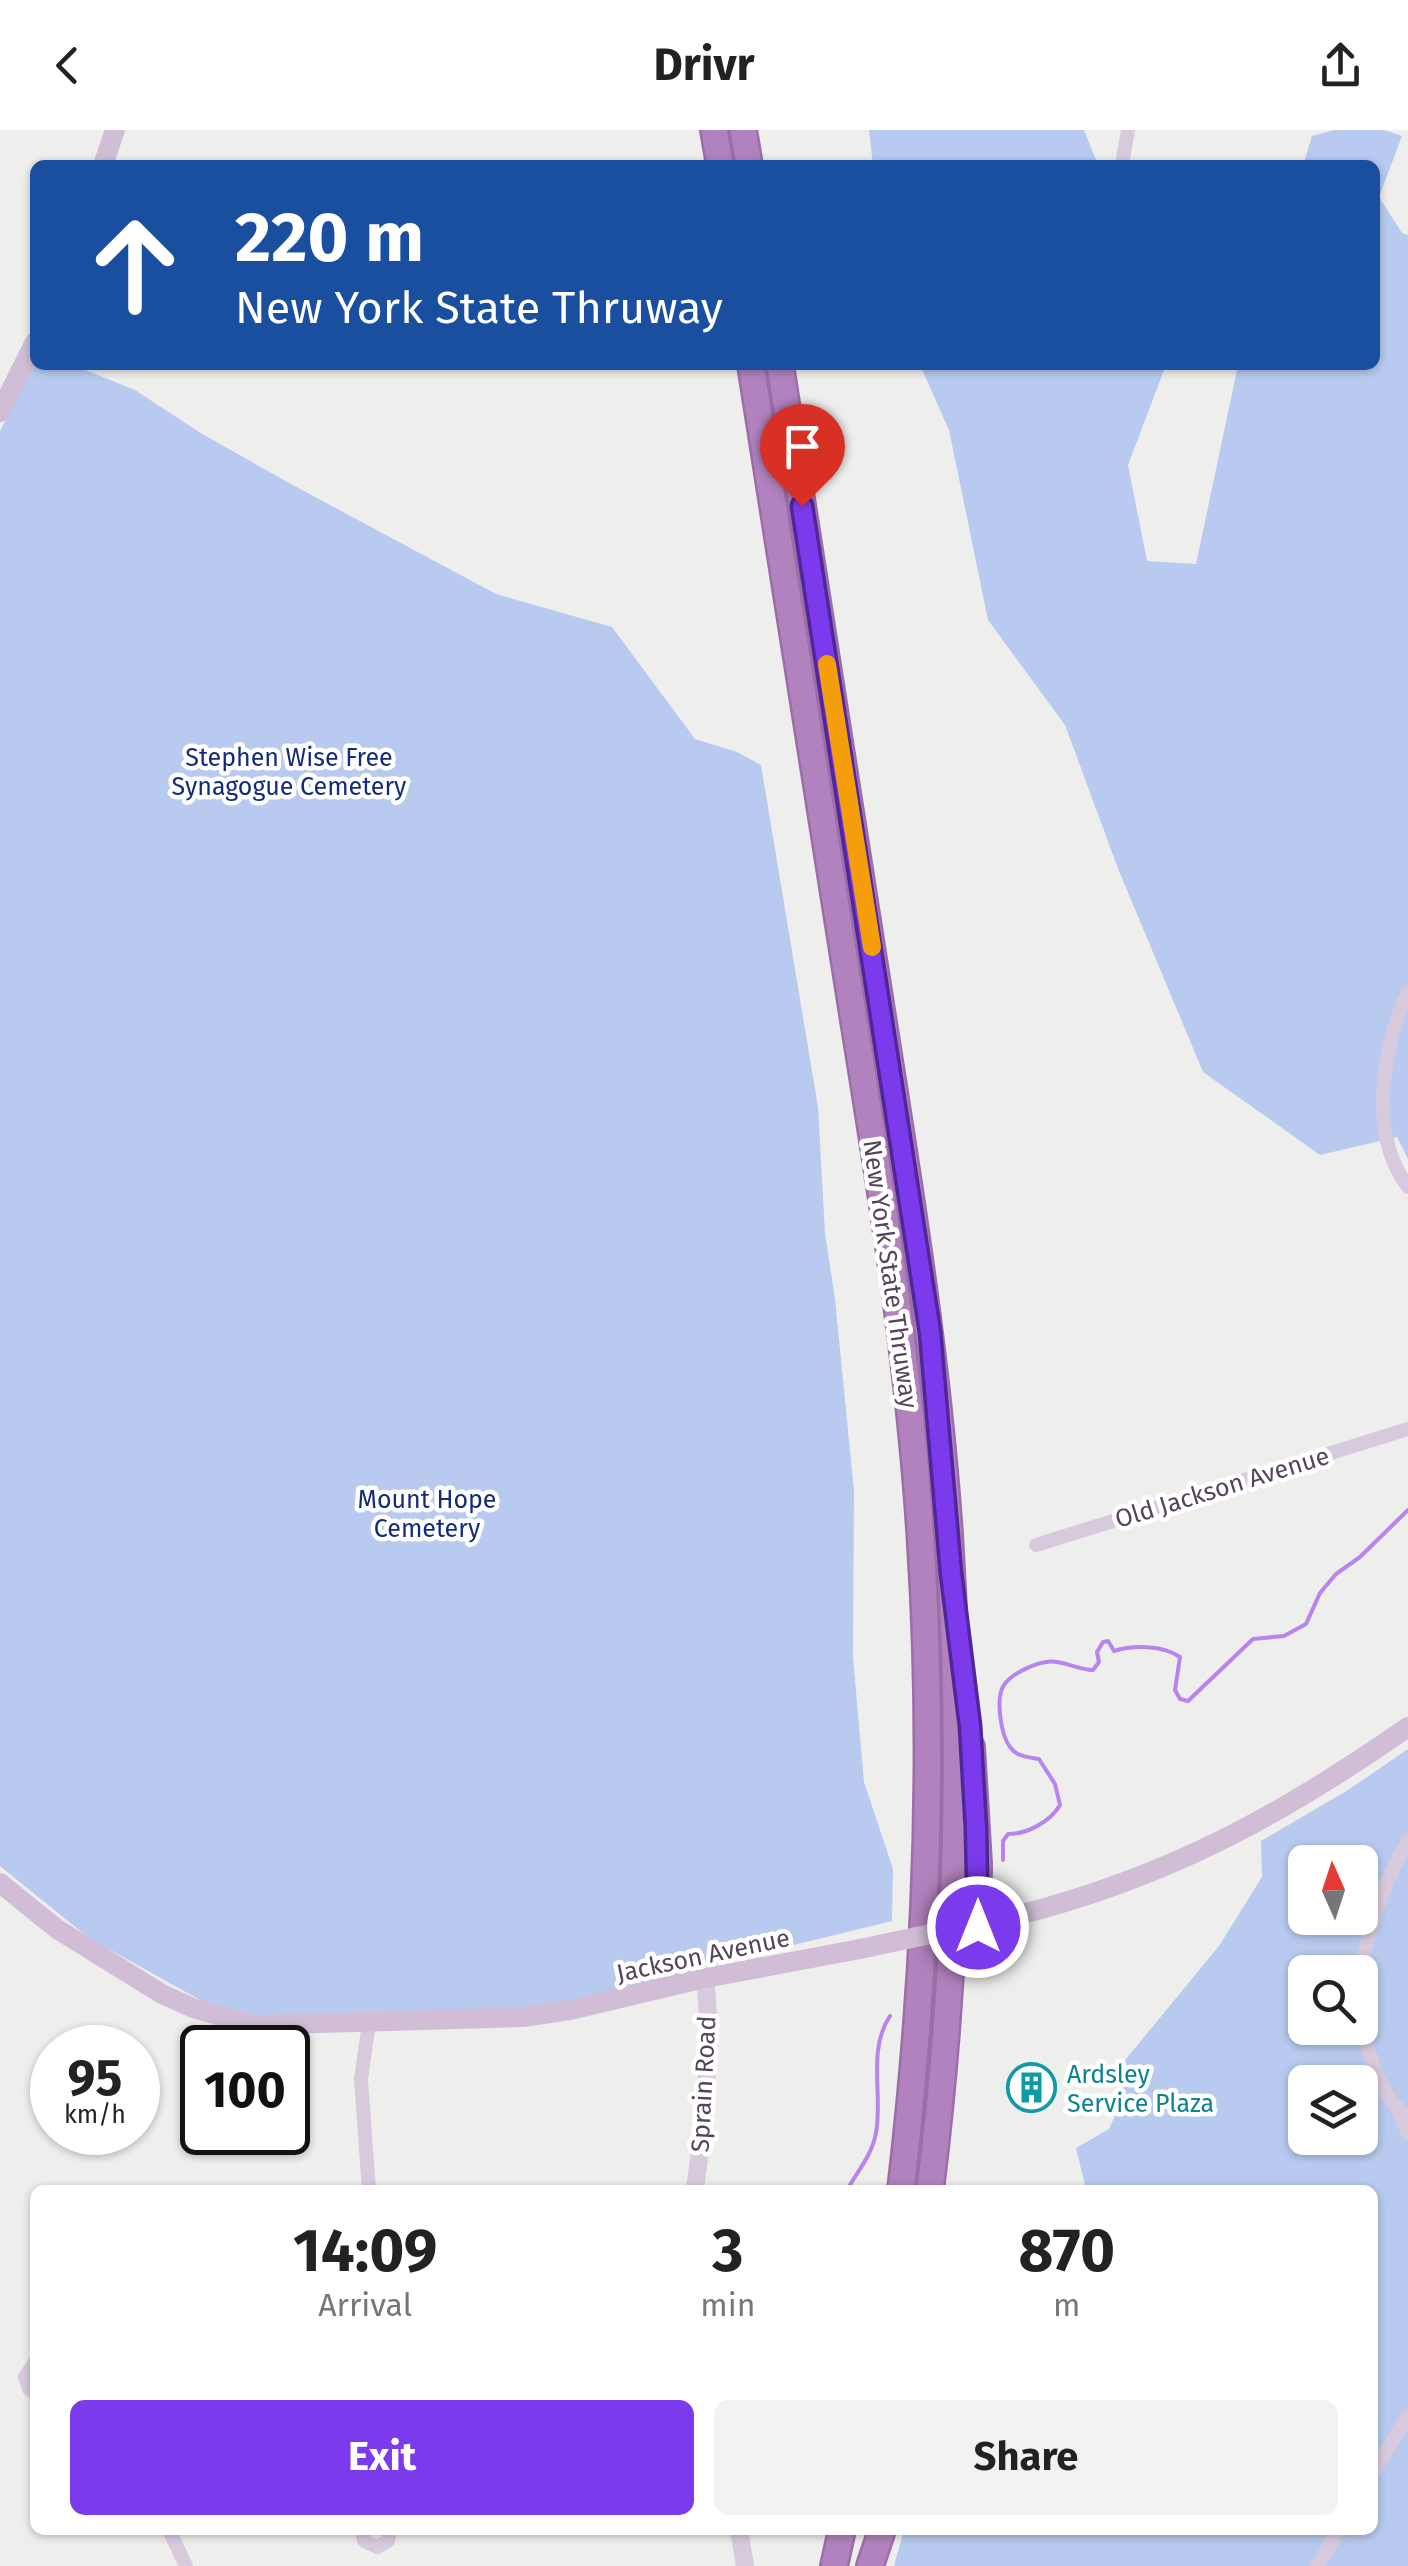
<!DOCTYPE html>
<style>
:root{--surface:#fff;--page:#f2f2f2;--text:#222;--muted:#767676;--accent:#7c3aed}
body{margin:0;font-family:"Fira Sans",sans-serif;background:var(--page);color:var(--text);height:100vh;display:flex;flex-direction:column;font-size:38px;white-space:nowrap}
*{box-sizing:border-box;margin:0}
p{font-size:32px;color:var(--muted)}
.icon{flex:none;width:55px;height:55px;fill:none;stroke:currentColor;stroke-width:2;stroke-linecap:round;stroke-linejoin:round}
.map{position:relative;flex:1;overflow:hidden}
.details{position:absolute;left:30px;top:2055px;width:1348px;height:350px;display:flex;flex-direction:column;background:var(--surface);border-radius:15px;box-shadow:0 2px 8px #0004}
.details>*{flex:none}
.top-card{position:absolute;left:30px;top:30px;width:1350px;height:210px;border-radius:15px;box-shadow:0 2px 8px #0004;background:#1a4fa0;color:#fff;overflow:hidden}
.needle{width:65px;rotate:357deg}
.controls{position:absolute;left:1288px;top:1715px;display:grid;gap:20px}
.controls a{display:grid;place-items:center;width:90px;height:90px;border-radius:15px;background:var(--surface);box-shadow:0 2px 8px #0004;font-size:50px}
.speed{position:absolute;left:30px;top:1895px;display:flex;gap:20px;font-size:50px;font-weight:700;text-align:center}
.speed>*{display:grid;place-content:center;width:130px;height:130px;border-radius:50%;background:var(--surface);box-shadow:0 2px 8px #0004;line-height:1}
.speed small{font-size:25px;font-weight:400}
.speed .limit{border:5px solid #111;border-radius:15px;background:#fff;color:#111}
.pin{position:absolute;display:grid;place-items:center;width:85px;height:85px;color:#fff;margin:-102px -42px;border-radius:50% 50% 50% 0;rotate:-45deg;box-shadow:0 0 10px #0007}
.pin .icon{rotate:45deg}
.me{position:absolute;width:110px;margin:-55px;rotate:0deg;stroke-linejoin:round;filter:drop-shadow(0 0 8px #0008)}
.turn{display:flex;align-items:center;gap:35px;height:210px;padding:0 40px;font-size:45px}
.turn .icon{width:130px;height:130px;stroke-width:2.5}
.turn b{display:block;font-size:70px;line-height:85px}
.eta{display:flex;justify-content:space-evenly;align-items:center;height:170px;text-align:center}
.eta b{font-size:60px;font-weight:700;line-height:70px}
.primary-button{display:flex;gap:20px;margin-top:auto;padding:20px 40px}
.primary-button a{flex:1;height:115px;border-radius:15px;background:var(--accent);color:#fff;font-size:40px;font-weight:700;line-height:115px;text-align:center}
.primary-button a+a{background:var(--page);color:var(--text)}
header{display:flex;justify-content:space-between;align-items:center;height:130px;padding:0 40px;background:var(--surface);font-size:45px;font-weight:700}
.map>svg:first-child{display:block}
.green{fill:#b8caef;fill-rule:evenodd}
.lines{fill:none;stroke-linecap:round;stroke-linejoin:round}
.stream{stroke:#b884ed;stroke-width:4}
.motorway-casing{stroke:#9d6da9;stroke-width:30}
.minor{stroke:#d8cadd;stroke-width:14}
.tertiary{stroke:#d8cadd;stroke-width:18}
.secondary{stroke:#d1bed6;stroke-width:20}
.motorway{stroke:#b182bd;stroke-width:25}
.secondary-bridge{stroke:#d1bed6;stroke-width:20}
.route-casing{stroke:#51269a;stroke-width:25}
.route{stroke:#7c3aed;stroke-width:18}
.slow{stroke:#f59e0b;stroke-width:18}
.labels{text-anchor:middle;stroke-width:9;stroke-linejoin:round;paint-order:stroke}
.park-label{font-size:25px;fill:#142b7c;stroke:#fff}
.street-label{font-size:25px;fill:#55445a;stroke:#fff}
.culture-label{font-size:25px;fill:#0d838f;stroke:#fff;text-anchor:start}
</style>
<header><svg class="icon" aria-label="back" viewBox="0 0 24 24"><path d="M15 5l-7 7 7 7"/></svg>Drivr<svg class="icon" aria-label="share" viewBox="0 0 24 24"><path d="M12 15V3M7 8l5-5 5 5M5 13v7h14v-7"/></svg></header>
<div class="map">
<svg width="1408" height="2436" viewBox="0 0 1408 2436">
<rect width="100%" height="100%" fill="#eeefec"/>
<path class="green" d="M 869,0 L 1084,0 L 1098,35 L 873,35 Z
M 1334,0 L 1384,0 L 1402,6 L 1379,67 L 1402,103 L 1408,105 L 1408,1029 L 1397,1007 L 1320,1025 L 1203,942 L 1119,741 L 1065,595 L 988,490 L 949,300 L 920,235 L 1166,235 L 1128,335 L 1147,431 L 1196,434 L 1238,235 L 1375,235 L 1375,35 L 1303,35 L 1312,6 Z
M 35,234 L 73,235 L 135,260 L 199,302 L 289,353 L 496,464 L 612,497 L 695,609 L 737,622 L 761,635 L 818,977 L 825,1103 L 835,1169 L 854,1361 L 853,1527 L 864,1652 L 893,1739 L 892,1791 L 704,1837 L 631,1861 L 515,1884 L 255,1886 L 200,1870 L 89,1808 L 0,1736 L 0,301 Z
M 1408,1619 L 1408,2436 L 894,2436 L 904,2400 L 1372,2400 L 1372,2060 L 1083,2060 L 1085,2055 L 1076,2018 L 1109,1999 L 1118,1979 L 1121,1935 L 1219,1816 L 1262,1747 L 1261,1711 L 1348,1660 ZM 1305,1732 L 1360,1732 L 1360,1788 L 1305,1788 ZM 1305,1842 L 1360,1842 L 1360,1898 L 1305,1898 ZM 1305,1952 L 1360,1952 L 1360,2008 L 1305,2008 Z"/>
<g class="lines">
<path class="stream" d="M 1003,1730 L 1003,1711 L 1008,1704 C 1027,1704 1050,1692 1060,1675 L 1055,1654 L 1039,1629 C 1028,1627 1017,1627 1010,1617 C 1001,1605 995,1568 1004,1555 C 1011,1544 1033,1534 1046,1532 C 1061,1529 1077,1540 1093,1540 L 1099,1532 L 1097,1522 L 1103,1512 L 1108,1511 L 1114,1521 C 1132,1515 1163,1515 1180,1527 L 1175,1560 L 1180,1569 L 1188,1571 L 1253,1509 L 1284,1506 L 1306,1494 L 1320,1463 L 1336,1444 L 1360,1427 L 1408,1380
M 847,2060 C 857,2042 872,2025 876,2003 C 883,1965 867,1920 890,1886"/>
<defs>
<path id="motorway" d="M 714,0 L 720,35
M 743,0 L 749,35
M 751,235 C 784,445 817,655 850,865 C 879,1048 910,1230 921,1414 C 935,1630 926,1846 901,2060
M 780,235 C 813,448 847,661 880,874 C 908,1051 937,1227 949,1405 C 963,1623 957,1843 930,2060
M 971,1617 L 978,1734 L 977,1822
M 834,2436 L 842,2400
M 870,2436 L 882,2400"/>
</defs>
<use href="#motorway" class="motorway-casing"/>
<path class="minor" d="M 1122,35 L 1128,0
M 1408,862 C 1382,919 1368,1004 1408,1057
M 1036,1415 L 1408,1299
M 1360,1842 C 1369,1797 1385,1751 1408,1710
M 1360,1892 C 1369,1923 1380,1969 1408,1987
M 1399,1981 L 1408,2004
M 369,2060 L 361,1949 L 369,1893
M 35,2232 L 25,2247 L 29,2259 L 35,2263
M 1372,2344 L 1408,2286
M 169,2400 L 186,2436
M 362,2400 L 364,2411 L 377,2417 L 388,2411 L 390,2400
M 1317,2436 L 1339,2400"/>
<path class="tertiary" d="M 695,2060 C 704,1990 713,1919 705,1848
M 739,2400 L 745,2436"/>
<path class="secondary" d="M 103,35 L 115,0
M 0,282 L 35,212
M 0,1753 L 57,1799 L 162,1864 L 193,1878 L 253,1895 L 523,1887 L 570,1880 L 705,1848 L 860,1819
M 1011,1787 C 1164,1749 1279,1687 1408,1597"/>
<use href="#motorway" class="motorway"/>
<path class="secondary-bridge" d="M 860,1819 L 1011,1787"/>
</g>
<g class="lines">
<defs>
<path id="route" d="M 802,376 L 930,1202 L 951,1443 L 970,1596 L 976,1698 L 978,1797"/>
</defs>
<use href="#route" class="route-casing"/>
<use href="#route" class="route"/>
<path class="slow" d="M 827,534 L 872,817"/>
</g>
<defs>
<symbol id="building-ring" viewBox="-11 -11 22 22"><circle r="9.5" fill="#fff" stroke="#0f9aa8" stroke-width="1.5"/><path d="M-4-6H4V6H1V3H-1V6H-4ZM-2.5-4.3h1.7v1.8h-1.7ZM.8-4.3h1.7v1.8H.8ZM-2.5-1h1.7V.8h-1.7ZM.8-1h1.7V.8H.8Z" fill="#0f9aa8"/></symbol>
</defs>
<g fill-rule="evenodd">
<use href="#building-ring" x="1004" y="1930" width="55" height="55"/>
</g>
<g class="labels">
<g class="park-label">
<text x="289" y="636">Stephen Wise Free<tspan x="289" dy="29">Synagogue Cemetery</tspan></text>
<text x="427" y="1378">Mount Hope<tspan x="427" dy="29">Cemetery</tspan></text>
</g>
<g class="street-label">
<text transform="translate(891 1144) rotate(82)" y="9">New York State Thruway</text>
<text transform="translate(1222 1357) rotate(-17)" y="9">Old Jackson Avenue</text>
<text transform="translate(703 1825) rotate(-12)" y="9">Jackson Avenue</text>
<text transform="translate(703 1954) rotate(-87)" y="9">Sprain Road</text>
</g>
<g class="culture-label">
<text x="1067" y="1953">Ardsley<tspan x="1067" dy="29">Service Plaza</tspan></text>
</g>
</g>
</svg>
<div class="controls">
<a><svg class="needle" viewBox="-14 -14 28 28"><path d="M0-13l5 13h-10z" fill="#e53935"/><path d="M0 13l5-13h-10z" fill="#767676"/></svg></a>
<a><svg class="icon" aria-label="search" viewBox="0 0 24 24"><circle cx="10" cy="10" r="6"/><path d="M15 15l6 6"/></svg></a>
<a><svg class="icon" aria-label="layers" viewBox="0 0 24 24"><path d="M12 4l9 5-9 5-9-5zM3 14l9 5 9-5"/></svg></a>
</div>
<div class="speed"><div>95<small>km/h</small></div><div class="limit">100</div></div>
<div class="pin" style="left:802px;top:376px;background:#d93025"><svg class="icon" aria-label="arrive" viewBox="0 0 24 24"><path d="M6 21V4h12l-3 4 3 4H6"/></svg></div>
<svg class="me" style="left:978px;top:1797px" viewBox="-20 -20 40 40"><circle r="17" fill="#7c3aed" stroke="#fff" stroke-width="3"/><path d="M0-11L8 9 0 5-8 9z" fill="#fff"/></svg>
<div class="top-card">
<div class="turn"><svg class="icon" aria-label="ahead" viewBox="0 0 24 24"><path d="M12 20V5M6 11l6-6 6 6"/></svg><div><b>220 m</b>New York State Thruway</div></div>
</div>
<section class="details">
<div class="eta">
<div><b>14:09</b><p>Arrival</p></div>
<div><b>3</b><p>min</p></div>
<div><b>870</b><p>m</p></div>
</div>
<div class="primary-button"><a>Exit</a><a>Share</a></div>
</section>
</div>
